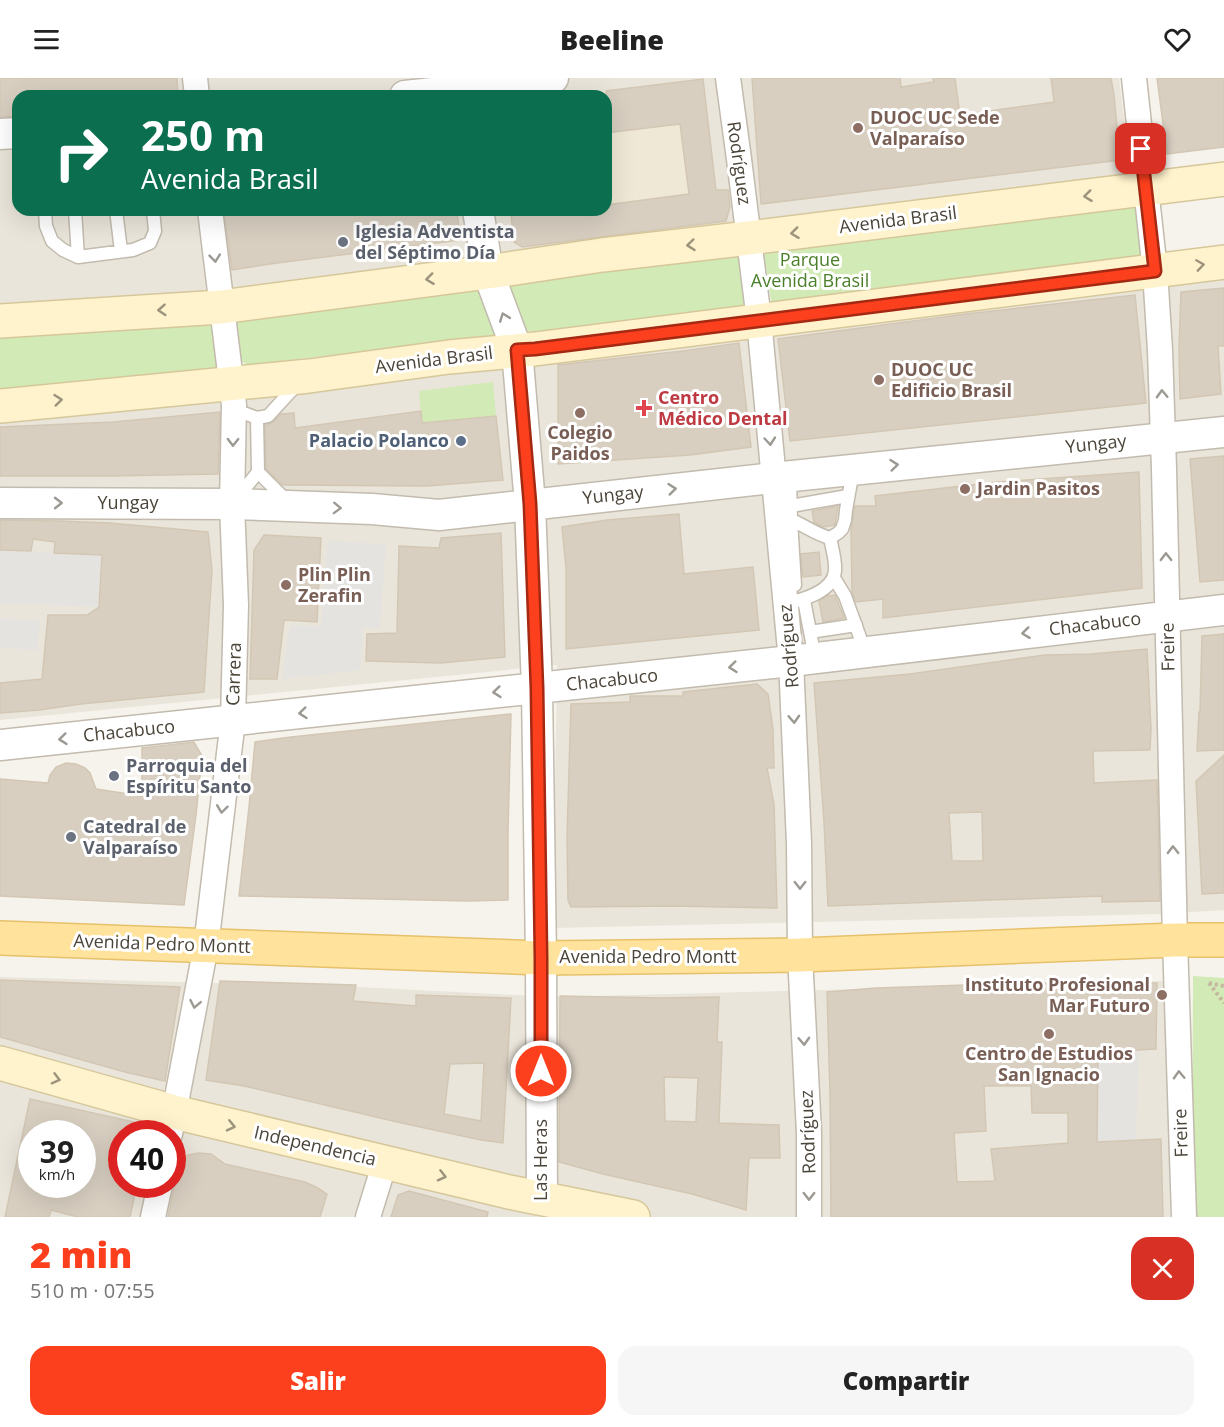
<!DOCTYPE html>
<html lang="es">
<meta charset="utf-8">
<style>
:root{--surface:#fff;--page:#f6f6f6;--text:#222;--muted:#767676;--accent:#fc3f1d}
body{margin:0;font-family:"Open Sans",sans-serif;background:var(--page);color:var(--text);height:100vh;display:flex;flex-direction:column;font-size:22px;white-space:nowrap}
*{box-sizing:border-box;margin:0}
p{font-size:20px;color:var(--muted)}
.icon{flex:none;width:33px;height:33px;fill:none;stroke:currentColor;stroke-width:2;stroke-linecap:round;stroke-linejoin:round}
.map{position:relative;height:1139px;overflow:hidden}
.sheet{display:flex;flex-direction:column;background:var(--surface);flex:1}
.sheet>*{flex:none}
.banner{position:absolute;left:12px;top:12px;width:600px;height:126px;border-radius:18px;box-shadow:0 6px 24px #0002;background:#0b6e4f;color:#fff;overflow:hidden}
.speed{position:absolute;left:18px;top:1042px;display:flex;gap:12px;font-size:30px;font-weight:700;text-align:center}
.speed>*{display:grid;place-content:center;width:78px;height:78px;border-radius:50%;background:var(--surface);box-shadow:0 6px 24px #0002;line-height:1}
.speed small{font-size:15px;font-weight:400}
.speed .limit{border:9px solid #d22;background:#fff;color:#111}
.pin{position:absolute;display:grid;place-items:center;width:51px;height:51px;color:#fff;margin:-26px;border-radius:12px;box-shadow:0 3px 9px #0006}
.me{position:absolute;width:66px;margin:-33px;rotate:0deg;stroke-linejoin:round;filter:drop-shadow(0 0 4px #0008)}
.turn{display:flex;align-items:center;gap:21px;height:126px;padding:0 30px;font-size:27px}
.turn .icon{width:78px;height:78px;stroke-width:2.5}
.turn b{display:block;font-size:42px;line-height:51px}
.round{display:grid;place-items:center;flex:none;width:63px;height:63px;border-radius:18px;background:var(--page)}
.headline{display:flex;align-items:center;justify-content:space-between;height:102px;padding:0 30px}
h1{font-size:36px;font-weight:800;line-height:45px;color:var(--accent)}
.button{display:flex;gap:12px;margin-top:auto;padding:12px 30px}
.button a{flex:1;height:69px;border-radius:18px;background:var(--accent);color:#fff;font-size:24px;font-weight:800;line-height:69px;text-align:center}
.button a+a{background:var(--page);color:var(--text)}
header{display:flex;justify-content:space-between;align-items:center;height:78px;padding:0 30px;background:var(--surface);font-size:27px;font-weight:800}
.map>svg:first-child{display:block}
.residential{fill:#eae5da;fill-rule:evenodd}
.education{fill:#efe8d6}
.green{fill:#d2eab5}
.parking{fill:#e5e3e0}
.building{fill:#d8cfc1;stroke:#d3c7b4;stroke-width:1.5;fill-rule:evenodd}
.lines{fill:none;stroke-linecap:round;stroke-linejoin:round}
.service-casing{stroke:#c2bbae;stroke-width:15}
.minor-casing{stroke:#c2bbae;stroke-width:27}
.tertiary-casing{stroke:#c2bbae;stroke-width:33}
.secondary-casing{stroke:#d6c79b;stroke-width:36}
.primary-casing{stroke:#e6c16a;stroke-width:36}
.path{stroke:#c4b79f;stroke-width:4;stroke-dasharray:3 3;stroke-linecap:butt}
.service{stroke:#fff;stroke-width:12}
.minor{stroke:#fff;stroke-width:24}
.tertiary{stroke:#fff;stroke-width:30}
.secondary{stroke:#fff3cd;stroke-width:33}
.primary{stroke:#ffe39c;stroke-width:33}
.oneway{stroke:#9c937c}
.oneway2{stroke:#9c9892}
.route-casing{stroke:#a42913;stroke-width:15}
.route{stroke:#fc3f1d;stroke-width:10}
.education-dot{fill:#8d6e63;stroke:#fff;stroke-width:2}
.worship-dot{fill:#6b7280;stroke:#fff;stroke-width:2}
.health-dot{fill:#e0444e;stroke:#fff;stroke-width:2}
.service-dot{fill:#5c6f8a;stroke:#fff;stroke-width:2}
.labels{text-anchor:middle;stroke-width:6;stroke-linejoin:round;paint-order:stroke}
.education-label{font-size:18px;font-weight:bold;fill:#785e54;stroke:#fff;text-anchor:start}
.street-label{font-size:18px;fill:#4b4439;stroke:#fff}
.worship-label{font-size:18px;font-weight:bold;fill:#5b616d;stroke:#fff;text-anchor:start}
.park-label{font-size:18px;fill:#4a7f2a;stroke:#fff}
.health-label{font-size:18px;font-weight:bold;fill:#be3a42;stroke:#fff;text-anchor:start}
.service-label{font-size:18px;font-weight:bold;fill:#4e5e75;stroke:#fff;text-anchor:end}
</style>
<header><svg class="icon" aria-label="menu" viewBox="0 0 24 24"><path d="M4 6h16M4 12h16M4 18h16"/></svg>Beeline<svg class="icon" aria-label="heart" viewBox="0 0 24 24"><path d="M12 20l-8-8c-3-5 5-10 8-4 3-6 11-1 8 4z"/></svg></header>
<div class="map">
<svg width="1224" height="1139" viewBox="0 0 1224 1139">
<rect width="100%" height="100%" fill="#f6f3ec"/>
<path class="residential" d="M 0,0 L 1119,0 L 1132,104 L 231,216 L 0,230 ZM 18,18 L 606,18 L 606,132 L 18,132 Z
M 1224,193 L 1224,832 L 1161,836 L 553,850 L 557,587 L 0,642 L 0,339 Z
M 0,899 L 358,909 L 555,919 L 1167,903 L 1170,1139 L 0,1139 ZM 32,1056 L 82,1056 L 82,1107 L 32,1107 ZM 122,1056 L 172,1056 L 172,1107 L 122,1107 Z"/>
<path class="education" d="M 703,1 L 716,112 L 728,112 L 730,129 L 726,143 L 522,169 L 514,164 L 511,137 L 516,137 L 515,132 L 606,132 L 606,18 L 569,18 Z"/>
<path class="green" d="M 1132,124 L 1139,131 L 1144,173 L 1138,181 L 778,227 L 771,223 L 764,175 L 772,166 Z
M 741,175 L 748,227 L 742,231 L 534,255 L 526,252 L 508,203 Z
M 476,203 L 499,253 L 493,258 L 248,287 L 241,283 L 235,241 Z
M 212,239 L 222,287 L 215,293 L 0,314 L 0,251 Z
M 493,304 L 496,338 L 422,345 L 419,313 Z
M 1193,898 L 1224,900 L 1224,1139 L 1192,1139 Z"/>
<path class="parking" d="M 328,463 L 386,466 L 380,550 L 363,549 L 360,592 L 282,601 L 290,547 L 321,548 Z
M 0,472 L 102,477 L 99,529 L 0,525 Z
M 0,540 L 40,543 L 37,572 L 0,570 Z
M 1139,971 L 1136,1062 L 1097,1063 L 1098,973 Z"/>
<path class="building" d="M 0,0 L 177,0 L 178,18 L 18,18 L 18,38 L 0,39 Z
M 752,0 L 900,0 L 901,9 L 934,4 L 933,0 L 955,0 L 960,37 L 1054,24 L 1051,0 L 1111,0 L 1114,17 L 1120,82 L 761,126 Z
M 1157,0 L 1224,0 L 1224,69 L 1167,76 Z
M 703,1 L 716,112 L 728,112 L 730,129 L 726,143 L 522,169 L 514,164 L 511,137 L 516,137 L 515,132 L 606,132 L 606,127 L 689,116 L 680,46 L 606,55 L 606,13 Z
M 224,132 L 457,132 L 460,162 L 277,185 L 232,192 Z
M 1224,210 L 1224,268 L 1218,268 L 1221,316 L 1180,321 L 1179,270 L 1181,214 Z
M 1135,217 L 1146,325 L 790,363 L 778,261 L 966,236 Z
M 739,265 L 751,369 L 690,377 L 558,386 L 558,287 L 683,273 Z
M 421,333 L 422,345 L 496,338 L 503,402 L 427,408 L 283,407 L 266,391 L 265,347 L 273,344 L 281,336 L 294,335 L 295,350 Z
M 220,334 L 218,396 L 111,398 L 0,398 L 0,349 L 113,344 Z
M 1224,378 L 1224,502 L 1200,504 L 1190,381 Z
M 1139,394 L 1142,510 L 883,540 L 883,521 L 856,524 L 852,514 L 851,451 L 855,428 L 876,428 L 875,418 L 997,404 Z
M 838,428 L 835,447 L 823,449 L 814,444 L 812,433 Z
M 679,436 L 684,496 L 753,489 L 759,552 L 566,571 L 566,490 L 562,449 L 607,442 Z
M 0,442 L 60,443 L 110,445 L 208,454 L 212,492 L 204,614 L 81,626 L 39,632 L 0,635 L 0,605 L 42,601 L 48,537 L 87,537 L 99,529 L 102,477 L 54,475 L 55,464 L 33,461 L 31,473 L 0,472 Z
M 501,455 L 505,579 L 441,585 L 366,583 L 367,556 L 397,555 L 399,468 L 439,470 L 441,460 Z
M 264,457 L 321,460 L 317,544 L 284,542 L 277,601 L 250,601 L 254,472 Z
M 819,474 L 821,497 L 803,499 L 801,476 Z
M 835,517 L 844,540 L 823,544 L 819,523 L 827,518 Z
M 1224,556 L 1224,672 L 1197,673 L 1199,634 L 1200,634 L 1202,558 Z
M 1147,571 L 1151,651 L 1150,672 L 1093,673 L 1094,705 L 1157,702 L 1160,823 L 1102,824 L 1102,818 L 828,828 L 824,744 L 814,605 L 910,596 L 1045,577 L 1091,576 ZM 982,734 L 983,783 L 952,783 L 949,735 Z
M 757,606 L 768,616 L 773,651 L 774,690 L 767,690 L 774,726 L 777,830 L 672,828 L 571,829 L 568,822 L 567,758 L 571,626 L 630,624 L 630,618 L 683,618 L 683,614 Z
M 511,636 L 508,754 L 508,822 L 467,823 L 239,818 L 249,729 L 255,664 L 291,659 Z
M 194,664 L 202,678 L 196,737 L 184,827 L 0,818 L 0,701 L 48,705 L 50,697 L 56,689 L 66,685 L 76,686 L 85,690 L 90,695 L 96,711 L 142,718 L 142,670 Z
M 1224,677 L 1224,815 L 1202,816 L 1196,703 Z
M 0,902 L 180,909 L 165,1003 L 125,994 L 0,959 Z
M 220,903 L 356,907 L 353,923 L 416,928 L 416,917 L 511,920 L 503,1065 L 481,1062 L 397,1044 L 244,1008 L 206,1002 ZM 484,985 L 481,1043 L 444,1036 L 450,986 Z
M 1028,905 L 1157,905 L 1156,971 L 1098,974 L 1097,1064 L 1161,1061 L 1163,1139 L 831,1139 L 830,1016 L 827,914 L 876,910 ZM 984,1008 L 1031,1008 L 1032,1035 L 1068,1035 L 1068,1065 L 991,1071 L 995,1103 L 957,1104 L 954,1055 L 986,1053 Z
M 560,918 L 662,920 L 719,919 L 717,964 L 722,964 L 719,1045 L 779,1047 L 780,1080 L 749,1080 L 746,1132 L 692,1116 L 603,1096 L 559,1084 ZM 664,999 L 698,1000 L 696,1044 L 665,1043 Z
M 30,1021 L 157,1049 L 156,1056 L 122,1056 L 122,1107 L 137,1107 L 130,1139 L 78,1139 L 51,1132 L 49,1139 L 5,1139 ZM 32,1056 L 82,1056 L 82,1107 L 32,1107 Z
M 199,1075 L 211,1076 L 225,1086 L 305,1104 L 316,1109 L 327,1116 L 320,1139 L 168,1139 L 174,1110 L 172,1101 L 174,1091 L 180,1083 L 188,1077 Z
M 409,1113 L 488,1134 L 487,1139 L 391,1139 L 398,1117 Z"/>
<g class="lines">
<defs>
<path id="service" d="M 45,132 L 46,148 L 52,163 L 63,172 L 78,179 L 133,172 L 150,165 L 155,153 L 153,132
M 75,132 L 78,179
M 116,132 L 121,173
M 234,328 L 241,334 L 257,340 L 268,338 L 291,313 L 298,306
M 258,394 L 287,423
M 790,399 L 791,442 L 795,507
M 234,424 L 258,394 L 257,340
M 791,428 L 848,418
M 777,438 C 796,440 811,455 830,460 C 832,470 836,483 835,493 C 833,514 802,522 785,526
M 830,460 L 838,455 L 842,451 L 845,442 L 846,432 L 853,393
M 834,500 L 845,518 L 865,573
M 804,522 L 815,580
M 810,554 L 856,547"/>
<path id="minor" d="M 195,0 L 197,18
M 728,0 L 739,81 L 759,242 L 791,583 L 799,765 L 800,877 L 809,1055 L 809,1139
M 1134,0 L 1155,193 L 1160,272 L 1164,391 L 1175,862 L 1184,1139
M 170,1056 L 206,868 L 233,642 L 236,527 L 232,426 L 234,327 L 210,132
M 153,1139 L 160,1107
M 368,1139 L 385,1084"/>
<path id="tertiary" d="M 405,18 L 487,9 L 553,0
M 0,56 L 18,55
M 478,132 L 488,194 L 517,272 L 530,426 L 537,610 L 541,880 L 542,1121
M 0,425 L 232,426 L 372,431 L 439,437 L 773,400 L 1224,354
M 0,667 L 791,583 L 1224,532"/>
<path id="secondary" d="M 0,243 L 221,229 L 488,194 L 602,177 L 732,162 L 1224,101
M 0,328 L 309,298 L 449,279 L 535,271 L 1224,184
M 0,985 L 174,1034 L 509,1114 L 633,1139"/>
<path id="primary" d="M 0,860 L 541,880 L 800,877 L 1175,862 L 1224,862"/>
</defs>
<use href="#service" class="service-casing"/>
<use href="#minor" class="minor-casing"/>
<use href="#tertiary" class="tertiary-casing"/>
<use href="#secondary" class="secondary-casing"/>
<use href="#primary" class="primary-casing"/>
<path class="path" d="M 1209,905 L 1224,925
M 1209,905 L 1224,908"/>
<use href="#service" class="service"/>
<use href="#minor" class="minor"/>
<use href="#tertiary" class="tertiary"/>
<use href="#secondary" class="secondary"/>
<use href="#primary" class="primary"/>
</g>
<defs><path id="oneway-chevron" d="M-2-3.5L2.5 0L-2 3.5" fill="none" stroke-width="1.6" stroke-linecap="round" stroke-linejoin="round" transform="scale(1.5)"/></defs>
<g class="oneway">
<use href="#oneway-chevron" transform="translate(1088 118) rotate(173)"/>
<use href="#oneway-chevron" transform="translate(795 155) rotate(173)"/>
<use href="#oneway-chevron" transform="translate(691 167) rotate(174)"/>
<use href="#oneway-chevron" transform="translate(1200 187) rotate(-8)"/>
<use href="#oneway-chevron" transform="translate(430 201) rotate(173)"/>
<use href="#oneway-chevron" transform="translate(162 232) rotate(176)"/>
<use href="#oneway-chevron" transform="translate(58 322) rotate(-6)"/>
<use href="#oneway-chevron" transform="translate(56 1001) rotate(15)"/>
<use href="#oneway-chevron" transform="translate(231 1048) rotate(13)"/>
<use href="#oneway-chevron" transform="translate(442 1098) rotate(14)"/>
</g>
<g class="oneway2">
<use href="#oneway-chevron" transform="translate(215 180) rotate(84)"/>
<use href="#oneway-chevron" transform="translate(504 239) rotate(-111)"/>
<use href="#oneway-chevron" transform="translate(1162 316) rotate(-92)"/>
<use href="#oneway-chevron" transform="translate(770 363) rotate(85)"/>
<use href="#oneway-chevron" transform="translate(233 364) rotate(91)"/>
<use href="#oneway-chevron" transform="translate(894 387) rotate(-6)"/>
<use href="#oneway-chevron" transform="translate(672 411) rotate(-6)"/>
<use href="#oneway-chevron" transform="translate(58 425)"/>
<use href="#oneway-chevron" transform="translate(337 430) rotate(2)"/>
<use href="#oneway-chevron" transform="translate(1166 479) rotate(-91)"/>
<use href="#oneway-chevron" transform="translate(1026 555) rotate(173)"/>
<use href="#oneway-chevron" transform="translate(733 589) rotate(174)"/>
<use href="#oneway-chevron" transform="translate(497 614) rotate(174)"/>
<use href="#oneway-chevron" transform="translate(303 635) rotate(174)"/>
<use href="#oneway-chevron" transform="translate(794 641) rotate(87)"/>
<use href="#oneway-chevron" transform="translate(63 661) rotate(174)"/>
<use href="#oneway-chevron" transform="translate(222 731) rotate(97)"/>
<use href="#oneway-chevron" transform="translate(1173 772) rotate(-91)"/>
<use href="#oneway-chevron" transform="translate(800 807) rotate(90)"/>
<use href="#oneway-chevron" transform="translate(195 926) rotate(101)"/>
<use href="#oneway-chevron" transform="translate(804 963) rotate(87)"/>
<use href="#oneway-chevron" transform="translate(1179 997) rotate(-92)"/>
<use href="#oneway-chevron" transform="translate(809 1118) rotate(90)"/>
</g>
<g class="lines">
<defs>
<path id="route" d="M 541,993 L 541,880 L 537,610 L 530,426 L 517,272 L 535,271 L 1155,193 L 1141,71"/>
</defs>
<use href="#route" class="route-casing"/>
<use href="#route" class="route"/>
</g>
<g class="education-dot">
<circle cx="858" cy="50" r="6"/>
<circle cx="879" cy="302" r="6"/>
<circle cx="580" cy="335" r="6"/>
<circle cx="965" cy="411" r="6"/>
<circle cx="286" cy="507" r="6"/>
<circle cx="1162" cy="917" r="6"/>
<circle cx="1049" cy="956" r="6"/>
</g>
<g class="worship-dot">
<circle cx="343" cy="164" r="6"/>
<circle cx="114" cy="698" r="6"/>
<circle cx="71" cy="759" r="6"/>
</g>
<path class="health-dot" d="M641 321h6v6h6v6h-6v6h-6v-6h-6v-6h6z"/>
<circle class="service-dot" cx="461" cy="363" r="6"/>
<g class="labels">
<g class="education-label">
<text x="870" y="46">DUOC UC Sede<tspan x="870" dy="21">Valparaíso</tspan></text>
<text x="891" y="298">DUOC UC<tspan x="891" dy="21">Edificio Brasil</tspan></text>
<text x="580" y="361" text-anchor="middle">Colegio<tspan x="580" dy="21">Paidos</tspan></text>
<text x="977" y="417">Jardin Pasitos</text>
<text x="298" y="503">Plin Plin<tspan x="298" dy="21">Zerafin</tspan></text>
<text x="1150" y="913" text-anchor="end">Instituto Profesional<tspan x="1150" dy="21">Mar Futuro</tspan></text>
<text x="1049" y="982" text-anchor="middle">Centro de Estudios<tspan x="1049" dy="21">San Ignacio</tspan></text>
</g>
<g class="street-label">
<text transform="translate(739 85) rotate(82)" y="6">Rodríguez</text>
<text transform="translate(898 142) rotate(-7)" y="6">Avenida Brasil</text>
<text transform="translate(434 282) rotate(-7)" y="6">Avenida Brasil</text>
<text transform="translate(1096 366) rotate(-6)" y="6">Yungay</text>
<text transform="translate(613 417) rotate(-6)" y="6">Yungay</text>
<text x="128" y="431">Yungay</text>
<text transform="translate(1095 546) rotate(-7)" y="6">Chacabuco</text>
<text transform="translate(789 568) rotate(-95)" y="6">Rodríguez</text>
<text transform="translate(1168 569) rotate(-91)" y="6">Freire</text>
<text transform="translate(234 596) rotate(-88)" y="6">Carrera</text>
<text transform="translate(612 602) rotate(-6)" y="6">Chacabuco</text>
<text transform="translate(129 653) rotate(-6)" y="6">Chacabuco</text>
<text transform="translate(162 866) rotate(2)" y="6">Avenida Pedro Montt</text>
<text x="648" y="885">Avenida Pedro Montt</text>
<text transform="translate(808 1054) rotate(-92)" y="6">Rodríguez</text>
<text transform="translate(1181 1055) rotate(-92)" y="6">Freire</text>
<text transform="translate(315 1068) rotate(13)" y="6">Independencia</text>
<text transform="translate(541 1082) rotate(-90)" y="6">Las Heras</text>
</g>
<g class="worship-label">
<text x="355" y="160">Iglesia Adventista<tspan x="355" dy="21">del Séptimo Día</tspan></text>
<text x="126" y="694">Parroquia del<tspan x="126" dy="21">Espíritu Santo</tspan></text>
<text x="83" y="755">Catedral de<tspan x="83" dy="21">Valparaíso</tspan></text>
</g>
<g class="park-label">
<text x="810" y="188">Parque<tspan x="810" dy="21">Avenida Brasil</tspan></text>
</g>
<g class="health-label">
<text x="658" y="326">Centro<tspan x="658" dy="21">Médico Dental</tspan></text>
</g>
<g class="service-label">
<text x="449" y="369">Palacio Polanco</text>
</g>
</g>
</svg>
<div class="speed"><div>39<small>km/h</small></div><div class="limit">40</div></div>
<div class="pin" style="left:1141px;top:71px;background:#d93025"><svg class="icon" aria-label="arrive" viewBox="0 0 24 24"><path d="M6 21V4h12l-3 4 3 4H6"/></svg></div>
<svg class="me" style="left:541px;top:993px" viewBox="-20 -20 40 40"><circle r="17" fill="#fc3f1d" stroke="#fff" stroke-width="3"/><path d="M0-11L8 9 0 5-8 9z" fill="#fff"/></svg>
<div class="banner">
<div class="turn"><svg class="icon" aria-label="right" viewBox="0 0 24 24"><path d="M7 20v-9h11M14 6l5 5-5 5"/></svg><div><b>250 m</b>Avenida Brasil</div></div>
</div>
</div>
<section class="sheet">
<div class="headline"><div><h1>2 min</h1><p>510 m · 07:55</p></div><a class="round" style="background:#d93025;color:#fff"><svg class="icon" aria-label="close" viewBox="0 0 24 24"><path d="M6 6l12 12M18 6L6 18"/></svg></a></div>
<div class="button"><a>Salir</a><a>Compartir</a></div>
</section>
